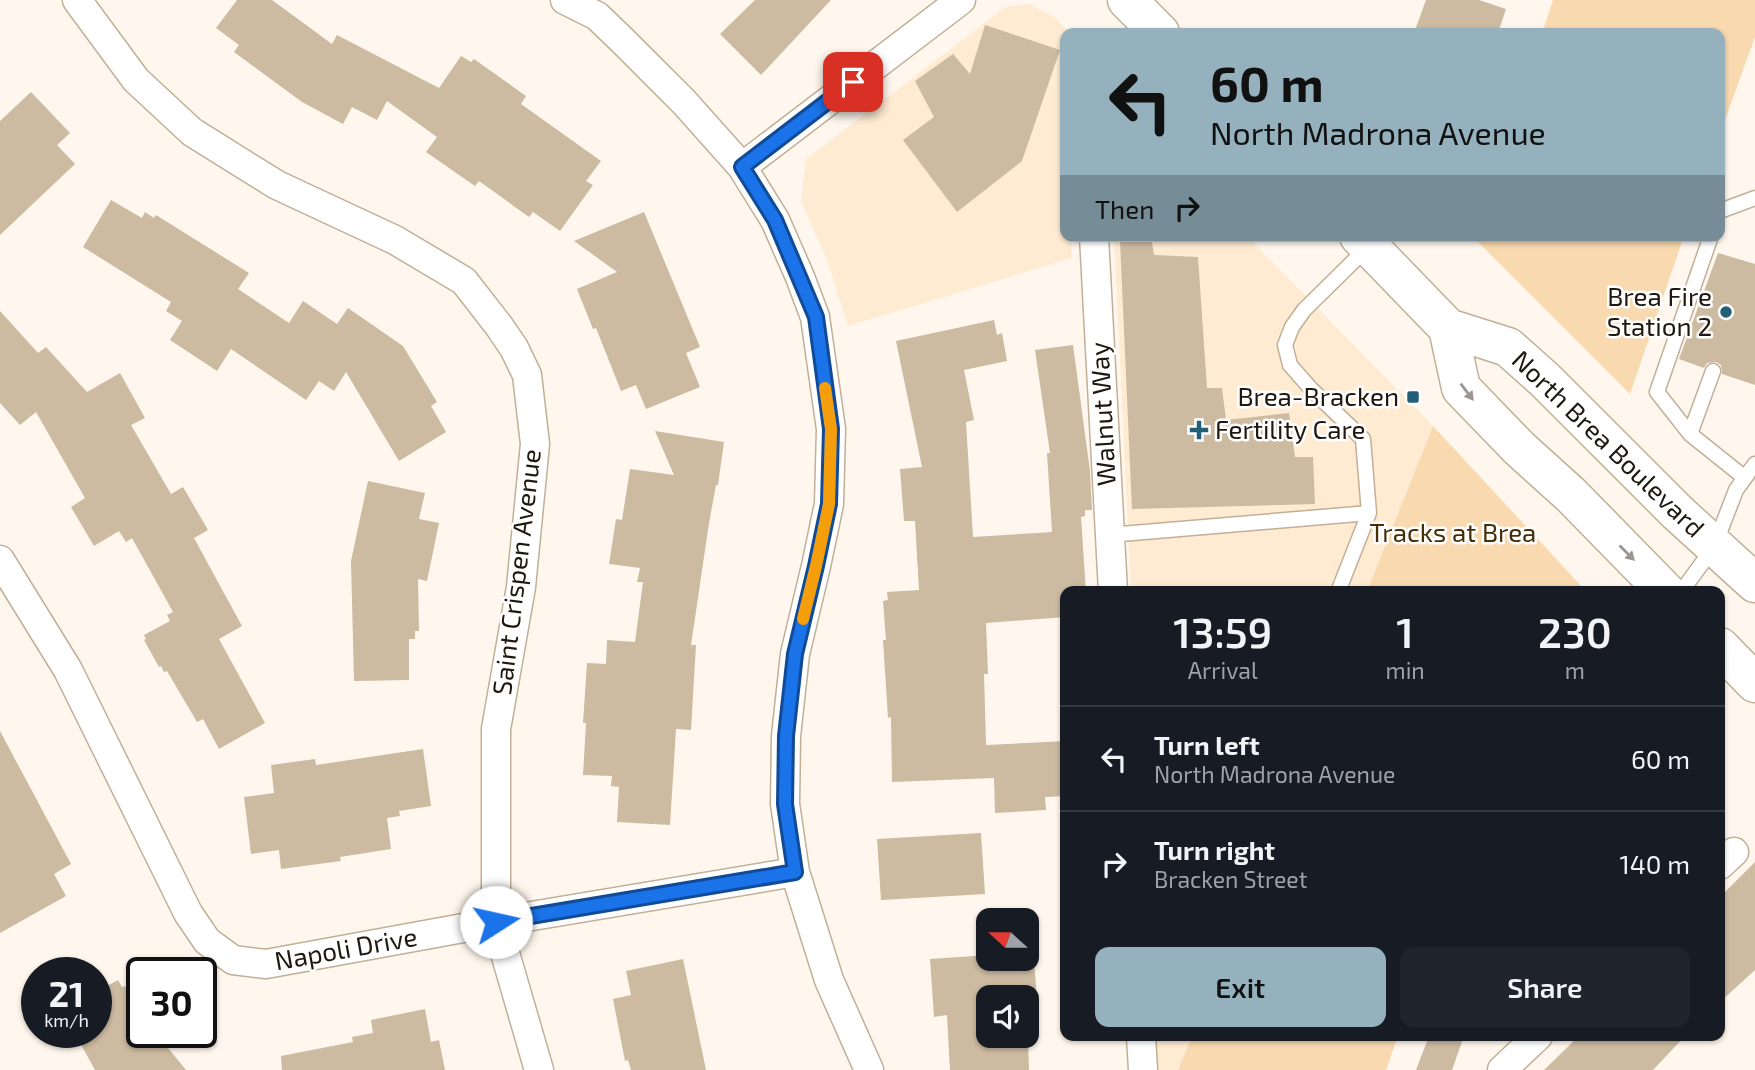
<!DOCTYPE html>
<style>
:root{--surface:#171b24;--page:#20242c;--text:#f1f3f6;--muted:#9ea1a6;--line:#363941;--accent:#94b1bd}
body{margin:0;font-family:"Exo 2",sans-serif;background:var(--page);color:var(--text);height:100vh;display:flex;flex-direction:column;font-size:26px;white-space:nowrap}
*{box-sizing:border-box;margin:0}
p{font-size:23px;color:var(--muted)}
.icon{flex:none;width:38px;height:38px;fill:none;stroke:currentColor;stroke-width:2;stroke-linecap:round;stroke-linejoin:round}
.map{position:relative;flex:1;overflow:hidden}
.sheet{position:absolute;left:1060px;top:586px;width:665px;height:455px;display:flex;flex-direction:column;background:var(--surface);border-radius:14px;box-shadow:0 2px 5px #0004}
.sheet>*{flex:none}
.guide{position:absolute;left:1060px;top:28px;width:665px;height:214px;border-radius:14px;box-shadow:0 2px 5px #0004;background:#94b1bd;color:#111;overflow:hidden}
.needle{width:46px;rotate:291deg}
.fabs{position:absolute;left:976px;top:908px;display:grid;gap:14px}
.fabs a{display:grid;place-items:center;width:63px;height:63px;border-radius:14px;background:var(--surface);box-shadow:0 2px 5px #0004;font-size:35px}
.speed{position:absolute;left:21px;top:957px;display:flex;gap:14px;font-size:35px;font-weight:700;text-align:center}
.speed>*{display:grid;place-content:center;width:91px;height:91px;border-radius:50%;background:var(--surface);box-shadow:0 2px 5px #0004;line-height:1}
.speed small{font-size:18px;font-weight:400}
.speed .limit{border:4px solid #111;border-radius:10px;background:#fff;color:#111}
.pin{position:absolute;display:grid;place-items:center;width:60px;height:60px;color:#fff;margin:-30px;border-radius:14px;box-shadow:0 4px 10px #0006}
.me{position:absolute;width:77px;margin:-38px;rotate:80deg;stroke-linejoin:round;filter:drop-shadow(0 0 5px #0008)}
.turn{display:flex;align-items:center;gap:24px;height:147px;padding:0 35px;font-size:32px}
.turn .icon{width:91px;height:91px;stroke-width:2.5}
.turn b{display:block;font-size:49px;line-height:60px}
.then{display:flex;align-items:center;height:66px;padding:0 35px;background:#0003;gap:14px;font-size:26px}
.eta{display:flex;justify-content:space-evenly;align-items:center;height:119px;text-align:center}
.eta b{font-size:42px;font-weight:600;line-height:49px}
.primary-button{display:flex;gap:14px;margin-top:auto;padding:14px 35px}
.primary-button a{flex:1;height:80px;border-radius:14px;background:var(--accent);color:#111;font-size:28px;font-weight:600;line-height:80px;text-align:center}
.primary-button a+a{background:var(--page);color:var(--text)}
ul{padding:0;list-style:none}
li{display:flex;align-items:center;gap:21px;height:105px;padding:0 35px;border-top:2px solid var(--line)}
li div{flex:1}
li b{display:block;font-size:26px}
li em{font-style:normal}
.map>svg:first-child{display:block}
.built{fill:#feebd2}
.green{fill:#f8d9b0}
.building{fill:#ccbaa1;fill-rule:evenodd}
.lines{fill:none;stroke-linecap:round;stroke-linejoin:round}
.service-casing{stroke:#c1af97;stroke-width:17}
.minor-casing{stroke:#c1af97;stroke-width:31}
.secondary-casing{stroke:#c1af97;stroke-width:41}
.service{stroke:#fff;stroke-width:14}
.minor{stroke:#fff;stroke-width:28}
.secondary{stroke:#fff;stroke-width:38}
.oneway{fill:#9a9793}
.route-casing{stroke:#114b97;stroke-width:18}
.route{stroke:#1a73e8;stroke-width:12}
.slow{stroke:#f59e0b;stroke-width:12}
.poi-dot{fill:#236077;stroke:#fff;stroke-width:2.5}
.labels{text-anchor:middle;stroke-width:5;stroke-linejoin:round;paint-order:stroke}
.poi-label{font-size:26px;fill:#1e180f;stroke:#fff;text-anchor:end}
.street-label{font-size:26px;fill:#1e180f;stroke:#fff}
.park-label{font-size:26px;fill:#462e06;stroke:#fff}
</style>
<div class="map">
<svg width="1755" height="1070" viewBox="0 0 1755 1070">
<rect width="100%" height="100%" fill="#fff7ed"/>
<path class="built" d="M 1029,4 L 1054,17 L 1071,33 L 1066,33 L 1066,236 L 1071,236 L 1072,258 L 848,326 L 826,257 L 801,201 L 806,159 L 1006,7 Z
M 1114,236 L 1247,236 L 1433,426 L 1367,591 L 1131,591 Z
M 1153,1036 L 1192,1036 L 1178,1070 L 1153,1070 Z"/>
<path class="green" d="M 1553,0 L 1755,0 L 1755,37 L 1720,134 L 1720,33 L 1542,33 Z
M 1476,236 L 1684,236 L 1630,394 L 1475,239 Z
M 1433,426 L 1586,591 L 1367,591 Z
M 1192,1036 L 1398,1036 L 1386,1070 L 1178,1070 Z"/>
<path class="building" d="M 237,0 L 272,0 L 332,44 L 337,35 L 439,88 L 461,56 L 471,62 L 474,59 L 526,96 L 521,104 L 601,161 L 586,181 L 593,185 L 560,231 L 533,212 L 529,217 L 479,181 L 475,186 L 426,152 L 437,137 L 387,101 L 377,120 L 352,107 L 343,124 L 302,102 L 234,52 L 239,45 L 216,28 Z
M 755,0 L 831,0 L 761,75 L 720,34 Z
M 1426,0 L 1479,0 L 1506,9 L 1498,33 L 1414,33 Z
M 985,25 L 1060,50 L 1022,161 L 957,212 L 903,140 L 934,117 L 915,81 L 953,54 L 970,74 Z
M 31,92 L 70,133 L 57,145 L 75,164 L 0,235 L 0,121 Z
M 111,200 L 142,218 L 145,212 L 154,218 L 156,215 L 249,273 L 238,289 L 289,323 L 303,301 L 337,324 L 348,308 L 403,346 L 437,402 L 431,406 L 446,432 L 399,461 L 346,372 L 334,391 L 319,381 L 306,400 L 231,349 L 217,371 L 170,340 L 182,321 L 166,311 L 171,302 L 83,247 Z
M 644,212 L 700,347 L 686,353 L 700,387 L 646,409 L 636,385 L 621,391 L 596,328 L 593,329 L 577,289 L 617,272 L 574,241 Z
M 1151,236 L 1154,255 L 1198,257 L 1207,388 L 1222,388 L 1226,420 L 1289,413 L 1295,457 L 1313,457 L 1315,504 L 1132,509 L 1120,241 Z
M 1718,253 L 1755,264 L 1755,385 L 1722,374 L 1721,365 L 1716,362 L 1707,363 L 1704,368 L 1679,359 Z
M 0,311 L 38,353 L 46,347 L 87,392 L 120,373 L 145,418 L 131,425 L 171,494 L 183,487 L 208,530 L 194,538 L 242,626 L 219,639 L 265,723 L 219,749 L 203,719 L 197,722 L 167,671 L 164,672 L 161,666 L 159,667 L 144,640 L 146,639 L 144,635 L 170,621 L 167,615 L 173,612 L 132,538 L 126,542 L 119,531 L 94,546 L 71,507 L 85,498 L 36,412 L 20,425 L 0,403 Z
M 994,320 L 997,335 L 1002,333 L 1007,361 L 964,370 L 974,420 L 966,422 L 973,537 L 1052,532 L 1047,453 L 1050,453 L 1035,350 L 1073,345 L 1090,471 L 1092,510 L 1085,510 L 1085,516 L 1081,517 L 1086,592 L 1066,592 L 1066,617 L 986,623 L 988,674 L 984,674 L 986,745 L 1066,741 L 1066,796 L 1045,797 L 1046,810 L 995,813 L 994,778 L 892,782 L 891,717 L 888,718 L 883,640 L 886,640 L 883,601 L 888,600 L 887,592 L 919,590 L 915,521 L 904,521 L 900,469 L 922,467 L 896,341 Z
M 655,431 L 724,442 L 718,485 L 716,485 L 709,523 L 691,645 L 696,645 L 691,730 L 676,729 L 670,825 L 617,822 L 619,787 L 611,786 L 612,776 L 583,775 L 586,723 L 583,723 L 587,663 L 606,664 L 607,640 L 635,642 L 643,582 L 637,582 L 640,568 L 609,564 L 616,519 L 622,520 L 630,469 L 674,475 Z
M 368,481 L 425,493 L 419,519 L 439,523 L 427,581 L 418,579 L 419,631 L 415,631 L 415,639 L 409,639 L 409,680 L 354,681 L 351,561 Z
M 0,731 L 71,864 L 54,874 L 66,896 L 0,933 Z
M 423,749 L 431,806 L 399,811 L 400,816 L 387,818 L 391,849 L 340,857 L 341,861 L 281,869 L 279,850 L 251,854 L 244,797 L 274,793 L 271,765 L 315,759 L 316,765 Z
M 981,833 L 985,894 L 881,900 L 877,839 Z
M 1755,862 L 1755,970 L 1720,1002 L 1720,897 Z
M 1027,951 L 1033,951 L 1038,1008 L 1027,1009 L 1029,1070 L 950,1070 L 947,1015 L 934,1017 L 930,959 L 989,955 L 989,959 L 1027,959 ZM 989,998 L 1027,998 L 1027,1036 L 989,1036 Z
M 683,959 L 706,1070 L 631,1070 L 628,1060 L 625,1061 L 613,999 L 631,995 L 626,971 Z
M 118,980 L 122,987 L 125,986 L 142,1015 L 142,1032 L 155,1032 L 186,1070 L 95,1070 L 74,1032 L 96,1032 L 96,992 Z
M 425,1009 L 431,1042 L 439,1040 L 445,1070 L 282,1070 L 281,1056 L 353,1042 L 352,1037 L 373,1033 L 371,1020 Z
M 1429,1036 L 1464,1036 L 1452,1070 L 1416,1070 Z
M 1579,1036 L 1685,1036 L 1653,1070 L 1544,1070 Z"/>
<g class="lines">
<defs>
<path id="service" d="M 1720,211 L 1755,198
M 1711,236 L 1657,392 L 1690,434 L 1745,478
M 1690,434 L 1713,371
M 1109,535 L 1369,513
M 1338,592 L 1369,513 L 1363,439 L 1312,390 L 1290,365 L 1285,345 L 1292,327 L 1304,310 L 1368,247
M 1681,592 L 1714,547 L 1736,490 L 1755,464"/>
<path id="minor" d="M 77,0 L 136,80 L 192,132 L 277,185 L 395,240 L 464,281 L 499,326 L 514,348 L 527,375 L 535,444 L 521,587 L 496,729 L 496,922 L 539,1070
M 565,0 L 597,16 L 622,40 L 684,102 L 742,167 L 775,220 L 800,277 L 815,317 L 831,429 L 829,504 L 816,566 L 795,654 L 786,736 L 785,804 L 795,872 L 829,980 L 869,1070
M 742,167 L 961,0
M 1094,236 L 1113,592
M 0,560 L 68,670 L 188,913 L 207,941 L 233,960 L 266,964 L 496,922 L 795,872
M 1720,865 L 1734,852
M 1141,1036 L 1143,1070
M 1502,1070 L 1538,1036"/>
<path id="secondary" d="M 1127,0 L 1160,33
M 1359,236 L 1448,328 L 1508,347 L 1545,380 L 1677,512 L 1755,583
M 1448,328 L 1461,388 L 1519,448 L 1571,495 L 1666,592
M 1720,647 L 1755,683"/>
</defs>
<use href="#service" class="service-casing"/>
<use href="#minor" class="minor-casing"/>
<use href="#secondary" class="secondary-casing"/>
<use href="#service" class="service"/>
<use href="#minor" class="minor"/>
<use href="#secondary" class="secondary"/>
</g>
<defs><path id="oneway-solid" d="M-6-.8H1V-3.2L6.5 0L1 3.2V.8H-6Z" transform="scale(1.75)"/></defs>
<g class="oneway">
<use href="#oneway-solid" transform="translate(1467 392) rotate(53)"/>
<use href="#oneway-solid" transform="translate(1627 553) rotate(45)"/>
</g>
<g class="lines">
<defs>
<path id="route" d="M 496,922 L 795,872 L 785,804 L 786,736 L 795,654 L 816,566 L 829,504 L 831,429 L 816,317 L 775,220 L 742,167 L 853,82"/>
</defs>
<use href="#route" class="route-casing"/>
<use href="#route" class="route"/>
<path class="slow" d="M 803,619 L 816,566 L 829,504 L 831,429 L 825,388"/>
</g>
<g class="poi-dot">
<circle cx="1726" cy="312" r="7"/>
<rect x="1406" y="390" width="14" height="14" rx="3.5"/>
<path d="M1195.5 419.5h7v7h7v7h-7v7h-7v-7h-7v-7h7z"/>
</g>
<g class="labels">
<g class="poi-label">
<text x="1712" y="306">Brea Fire<tspan x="1712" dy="30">Station 2</tspan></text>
<text x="1399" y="406">Brea-Bracken</text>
<text x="1215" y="439" text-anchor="start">Fertility Care</text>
</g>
<g class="street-label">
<text transform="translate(1103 414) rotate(-93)" y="9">Walnut Way</text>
<text transform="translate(1608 444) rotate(44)" y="9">North Brea Boulevard</text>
<text transform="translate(517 572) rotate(-83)" y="9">Saint Crispen Avenue</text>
<text transform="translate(346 949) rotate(-10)" y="9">Napoli Drive</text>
</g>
<g class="park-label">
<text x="1453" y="542">Tracks at Brea</text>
</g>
</g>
</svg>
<div class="fabs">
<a><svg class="needle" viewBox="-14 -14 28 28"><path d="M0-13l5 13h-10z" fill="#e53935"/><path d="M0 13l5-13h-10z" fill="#9ea1a6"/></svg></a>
<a><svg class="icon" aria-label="sound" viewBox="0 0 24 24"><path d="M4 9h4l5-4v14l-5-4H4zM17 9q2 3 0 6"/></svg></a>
</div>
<div class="speed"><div>21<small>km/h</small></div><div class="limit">30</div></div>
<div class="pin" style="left:853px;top:82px;background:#d93025"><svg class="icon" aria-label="arrive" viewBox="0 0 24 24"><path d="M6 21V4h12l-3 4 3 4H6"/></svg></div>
<svg class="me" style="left:496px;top:922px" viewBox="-20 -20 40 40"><circle r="19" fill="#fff"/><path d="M0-13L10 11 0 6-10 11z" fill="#1a73e8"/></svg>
<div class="guide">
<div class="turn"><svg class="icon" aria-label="left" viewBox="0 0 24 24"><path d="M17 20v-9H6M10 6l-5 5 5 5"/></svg><div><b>60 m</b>North Madrona Avenue</div></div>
<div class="then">Then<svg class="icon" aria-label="right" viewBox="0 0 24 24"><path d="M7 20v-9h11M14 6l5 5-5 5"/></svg></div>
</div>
<section class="sheet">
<div class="eta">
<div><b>13:59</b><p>Arrival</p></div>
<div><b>1</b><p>min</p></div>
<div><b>230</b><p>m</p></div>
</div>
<ul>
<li><svg class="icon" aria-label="left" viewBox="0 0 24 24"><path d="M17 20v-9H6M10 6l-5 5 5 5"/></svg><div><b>Turn left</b><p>North Madrona Avenue</p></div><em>60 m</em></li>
<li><svg class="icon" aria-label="right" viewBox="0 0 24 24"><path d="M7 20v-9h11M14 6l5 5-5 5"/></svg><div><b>Turn right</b><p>Bracken Street</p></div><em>140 m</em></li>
</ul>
<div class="primary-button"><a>Exit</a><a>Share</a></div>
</section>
</div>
